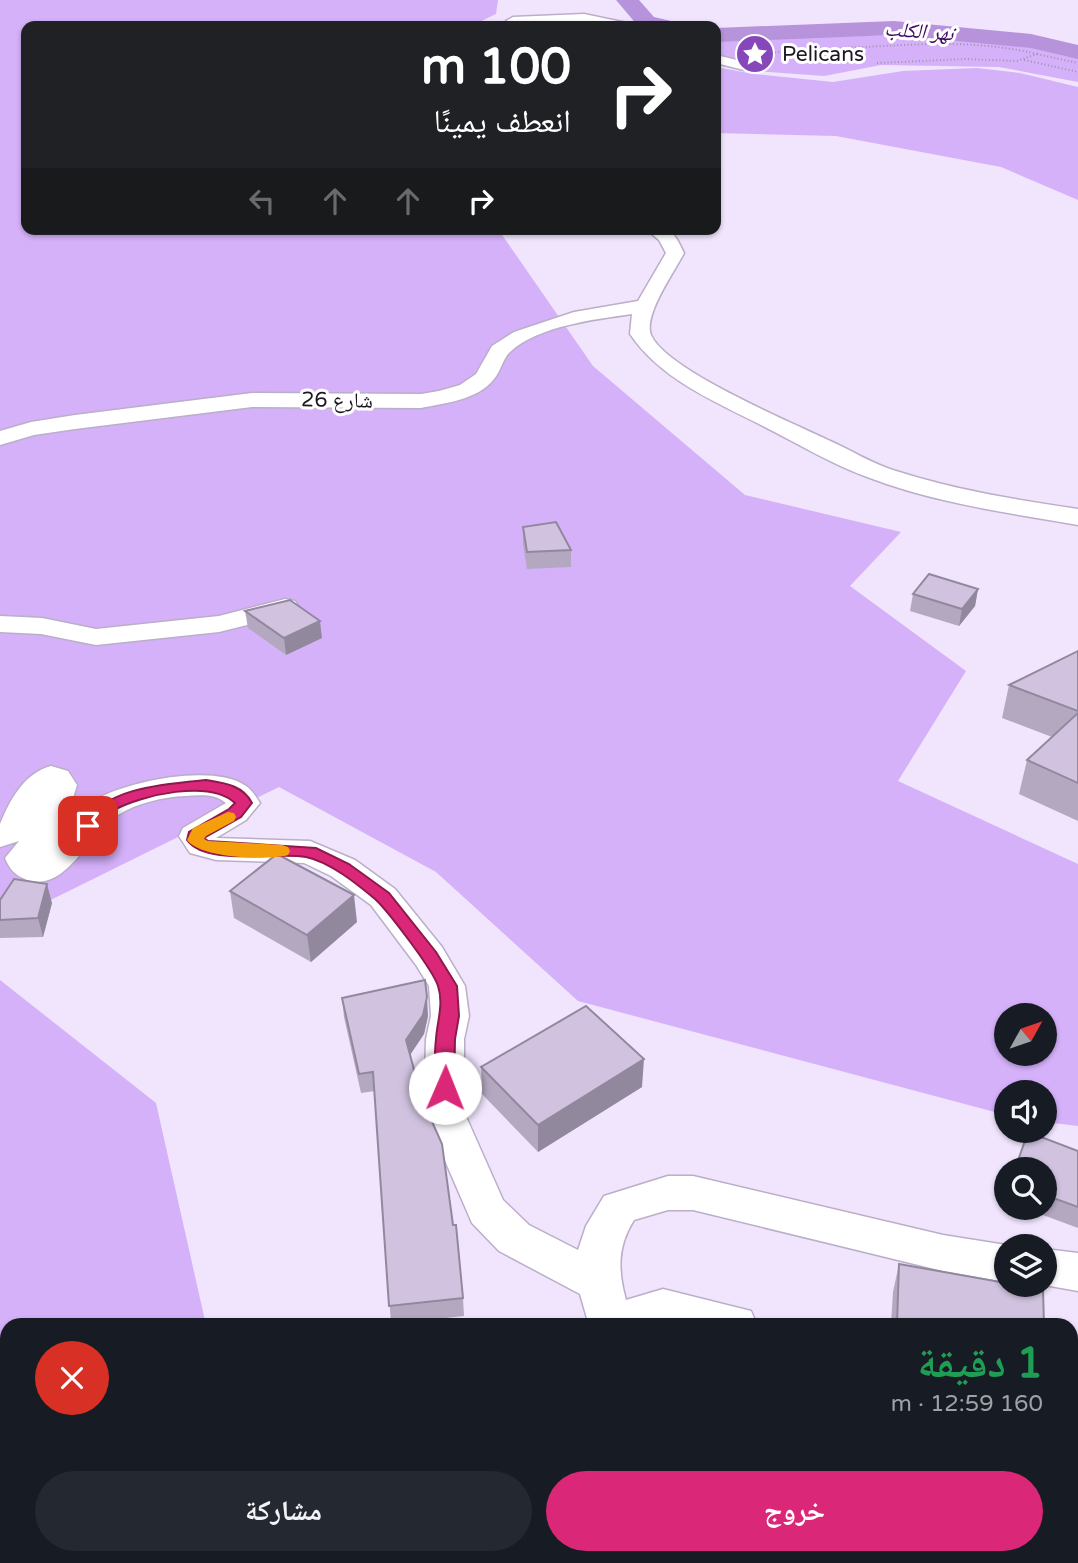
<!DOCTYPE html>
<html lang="ar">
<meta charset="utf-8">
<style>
:root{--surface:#171b24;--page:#242831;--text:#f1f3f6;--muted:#9ea1a6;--accent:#db2777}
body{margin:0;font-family:"Varela Round","Noto Naskh Arabic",sans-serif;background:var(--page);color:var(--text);direction:rtl;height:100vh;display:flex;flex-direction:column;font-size:26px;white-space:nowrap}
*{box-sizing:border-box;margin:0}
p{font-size:23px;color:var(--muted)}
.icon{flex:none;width:38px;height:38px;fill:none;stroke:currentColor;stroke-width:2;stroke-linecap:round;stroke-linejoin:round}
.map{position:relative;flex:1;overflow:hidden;direction:ltr}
.drawer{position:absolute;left:0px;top:1318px;width:1078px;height:247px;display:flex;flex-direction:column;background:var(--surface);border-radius:21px 21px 0 0;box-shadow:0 2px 5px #0004;direction:rtl}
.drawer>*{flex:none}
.top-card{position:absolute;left:21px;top:21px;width:700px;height:214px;border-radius:14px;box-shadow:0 2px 5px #0004;direction:rtl;background:#202124;color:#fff;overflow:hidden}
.needle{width:46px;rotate:50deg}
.buttons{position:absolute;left:994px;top:1003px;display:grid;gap:14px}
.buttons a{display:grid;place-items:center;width:63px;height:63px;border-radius:50%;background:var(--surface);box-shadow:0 2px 5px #0004;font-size:35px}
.pin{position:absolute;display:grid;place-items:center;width:60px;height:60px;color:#fff;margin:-30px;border-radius:14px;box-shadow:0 4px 10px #0006}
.me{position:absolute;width:77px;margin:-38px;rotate:1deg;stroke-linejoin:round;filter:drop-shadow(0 0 5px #0008)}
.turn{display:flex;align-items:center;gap:24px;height:147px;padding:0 35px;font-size:32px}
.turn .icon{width:91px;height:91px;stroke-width:2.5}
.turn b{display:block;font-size:49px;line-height:60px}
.lanes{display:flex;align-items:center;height:66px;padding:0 35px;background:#0003;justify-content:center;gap:35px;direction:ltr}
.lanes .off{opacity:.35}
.round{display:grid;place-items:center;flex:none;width:74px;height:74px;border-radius:37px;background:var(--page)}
.summary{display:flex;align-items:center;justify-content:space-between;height:119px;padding:0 35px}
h1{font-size:42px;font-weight:800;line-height:52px;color:#1e9e55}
.action{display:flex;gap:14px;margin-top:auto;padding:14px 35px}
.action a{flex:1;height:80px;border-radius:42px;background:var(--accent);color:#fff;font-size:28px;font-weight:800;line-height:80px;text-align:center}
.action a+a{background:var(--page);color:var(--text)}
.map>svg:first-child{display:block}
.green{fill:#d5b1fa;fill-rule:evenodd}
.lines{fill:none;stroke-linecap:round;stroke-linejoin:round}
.river{fill:#b793dc;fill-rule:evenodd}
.minor-casing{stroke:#bbaec9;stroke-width:3}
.path{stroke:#9d95a7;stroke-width:2;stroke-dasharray:1 2.5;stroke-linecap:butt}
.minor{fill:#fff;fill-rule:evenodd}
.wall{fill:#b4a8c1}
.shaded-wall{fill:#92889d}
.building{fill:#d1c3e0;stroke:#92889d;stroke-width:2}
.route{fill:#db2777;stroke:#8e194d;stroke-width:2}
.slow{fill:#f59e0b}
.labels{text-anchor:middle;stroke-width:6;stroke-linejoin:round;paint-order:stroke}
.far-water-label{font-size:21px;font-style:italic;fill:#3f0961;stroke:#fff}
.far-poi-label{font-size:21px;fill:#1c1721;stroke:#fff;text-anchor:start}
.far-street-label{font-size:21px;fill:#1c1721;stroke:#fff}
</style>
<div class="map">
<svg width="1078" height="1563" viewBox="0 0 1078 1563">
<rect width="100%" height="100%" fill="#f0e5fd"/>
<path class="green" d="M 0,0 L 498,0 L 496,14 L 471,26 L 26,26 L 26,229 L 498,229 L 593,366 L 745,495 L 901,532 L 850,586 L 966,671 L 898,781 L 1078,864 L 1078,1126 L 1045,1122 L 1045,1092 L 1006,1092 L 1006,1115 L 578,1001 L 436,872 L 279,787 L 0,925 ZM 1006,1015 L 1045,1015 L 1045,1054 L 1006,1054 Z
M 933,34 L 1028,42 L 1078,55 L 1078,82 L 999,67 L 881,65 L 824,76 L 742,70 L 716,65 L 716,43 L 722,40 Z
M 716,67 L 754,74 L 833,82 L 903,71 L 977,68 L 1020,73 L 1078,87 L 1078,200 L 1001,167 L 836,136 L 716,133 Z
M 0,980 L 156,1103 L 206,1325 L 7,1325 L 7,1558 L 534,1558 L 535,1563 L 0,1563 Z"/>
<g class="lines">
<path class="river" d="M 616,0 L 639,0 L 654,17 L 671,21 L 674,26 L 638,26 Z
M 894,21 L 1031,34 L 1078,45 L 1078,59 L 1031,48 L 894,35 L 716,42 L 716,28 Z"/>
<defs>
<path id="minor" d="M 584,14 L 627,23 L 629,26 L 604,26 L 584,22 L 513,25 L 506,21 L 513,17 Z
M 716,55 L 749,63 L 751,66 L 744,70 L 716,63 Z
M 646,229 C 672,229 673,230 684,253 C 675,271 643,315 651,335 C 666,370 791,422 828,440 C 851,450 872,464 896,471 C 955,490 1017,500 1078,509 L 1078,525 C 1009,513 935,503 870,478 C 830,464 792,440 755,422 C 709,399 659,377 630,334 L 632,314 C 596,319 538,326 510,352 C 503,358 501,371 494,379 C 478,400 445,403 421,408 L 252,407 L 75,429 L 34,435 L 0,445 L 0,431 L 31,422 L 75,415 L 252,393 L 421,394 L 439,391 L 460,385 L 476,374 L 492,346 L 514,332 L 574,312 L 638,301 L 666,253 L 659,240 Z
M 285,599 L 295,601 L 299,607 L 295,613 L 219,632 L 96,645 L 41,634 L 0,632 L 0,616 L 42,618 L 96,629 L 219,616 Z
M 51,766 L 68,771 L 77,785 L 63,830 C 72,819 83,808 95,800 C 127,781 214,763 246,786 C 252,790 256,797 260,803 L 246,820 L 216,838 L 310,841 L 355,860 L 395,889 L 442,947 L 465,986 L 469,1016 L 464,1039 L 464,1112 L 503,1200 L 529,1225 L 578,1250 L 586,1226 L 604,1196 L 668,1176 L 693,1176 L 943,1235 L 1006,1245 L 1006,1282 L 943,1271 L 693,1210 L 668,1210 L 634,1220 C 617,1247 618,1271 626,1300 L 663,1289 L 751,1311 L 757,1325 L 589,1325 L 580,1294 L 499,1251 L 472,1223 L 424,1112 L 426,1039 L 431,1016 L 429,986 L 416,965 L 371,905 L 331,876 L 304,863 L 216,860 L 190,853 L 179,836 L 183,828 L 226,803 C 215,793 199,795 185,796 C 163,797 137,803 118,815 C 88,833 67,893 27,880 C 15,875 10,870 5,858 L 19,841 L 0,847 C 0,841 0,829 0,824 C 10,800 24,773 51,766 Z
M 1045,1249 L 1078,1253 L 1078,1291 L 1039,1284 L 1045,1284 Z
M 1071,1524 L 1078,1527 L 1078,1563 L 1052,1563 L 1050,1558 L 1071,1558 Z
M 661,1558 L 711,1558 L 713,1563 L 663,1563 Z"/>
</defs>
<use href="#minor" class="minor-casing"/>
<path class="path" d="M 1037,54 L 1078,63
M 761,55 C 795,48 829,49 864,47 C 923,44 979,40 1037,54 L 1017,61 L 965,59 L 877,63
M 1024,60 L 1078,72"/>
<use href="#minor" class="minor"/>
</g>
<path class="wall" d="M 523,527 L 571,550 L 571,567 L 527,569 L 523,544 Z
M 978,589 L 975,606 L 959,626 L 910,611 L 913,594 Z
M 245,611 L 322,638 L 286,655 L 248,628 Z
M 1078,651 L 1078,821 L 1019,794 L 1027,760 L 1052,737 L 1002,718 L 1009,685 Z
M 230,891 L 357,922 L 311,962 L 234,918 Z
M 0,900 L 52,903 L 43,937 L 0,938 Z
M 342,998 L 428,1016 L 424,1034 L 410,1055 L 463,1298 L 464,1316 L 391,1324 L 375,1091 L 361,1093 L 344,1017 Z
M 481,1067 L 642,1087 L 538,1152 L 482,1094 Z
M 1078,1151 L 1078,1228 L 1024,1208 L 1045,1208 L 1045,1169 Z
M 899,1264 L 1044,1325 L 891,1325 L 893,1292 Z"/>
<path class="shaded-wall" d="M 978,589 L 975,606 L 959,626 L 962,609 Z
M 320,621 L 322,638 L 286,655 L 284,638 Z
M 47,884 L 52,903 L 43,937 L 38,918 Z
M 354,895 L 357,922 L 311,962 L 307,935 Z
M 427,997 L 428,1016 L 424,1034 L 408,1058 L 406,1040 Z
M 644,1059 L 642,1087 L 538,1152 L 538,1125 Z"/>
<path class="building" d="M 556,522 L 571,550 L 527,552 L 523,527 Z
M 929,574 L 978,589 L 962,609 L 913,594 Z
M 290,600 L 320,621 L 284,638 L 245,611 Z
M 1078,651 L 1078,711 L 1009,685 Z
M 1078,713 L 1078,783 L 1027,760 Z
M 277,854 L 354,895 L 307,935 L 230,891 Z
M 14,879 L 47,884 L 38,918 L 0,920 L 0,900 Z
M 425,980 L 427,997 L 423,1015 L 406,1040 L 422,1099 L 442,1144 L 453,1225 L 456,1225 L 463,1298 L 389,1306 L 373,1072 L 359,1074 L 342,998 Z
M 586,1006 L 644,1059 L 538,1125 L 481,1067 Z
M 1028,1132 L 1078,1151 L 1078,1207 L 1045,1195 L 1045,1169 L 1015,1169 Z
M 899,1264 L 1006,1283 L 1006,1284 L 1012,1284 L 1043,1290 L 1044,1325 L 897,1325 Z"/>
<path class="route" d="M 206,780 C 224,783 243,785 252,803 L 241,817 L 204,838 L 208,841 L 316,848 L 349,864 L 389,893 L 436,952 L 457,986 L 459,1016 L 455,1039 L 454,1088 L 452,1093 L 445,1095 L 438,1093 L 435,1088 C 435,1072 434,1055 436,1039 C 437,1022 444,1004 438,986 C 433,970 388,911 375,899 C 357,884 330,862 306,857 C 277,851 206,867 187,840 L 189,832 L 229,809 L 235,803 C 210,779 142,795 114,810 C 106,815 100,824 94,830 L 82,830 L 80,826 C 107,787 163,784 206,780 Z"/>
<path class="slow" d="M 228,812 L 234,813 L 236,817 L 234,821 L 206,836 L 204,839 L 208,841 L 282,845 L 288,847 L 290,851 L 288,855 C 267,861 200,858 187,840 L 193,828 Z"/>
<defs>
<symbol id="sight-disc" viewBox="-11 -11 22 22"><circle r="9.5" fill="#8747bb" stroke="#fff"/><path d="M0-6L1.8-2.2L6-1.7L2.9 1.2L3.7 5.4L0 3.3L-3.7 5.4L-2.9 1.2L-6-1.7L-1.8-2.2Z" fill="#fff"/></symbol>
</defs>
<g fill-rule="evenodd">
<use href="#sight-disc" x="733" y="32" width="44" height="44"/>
</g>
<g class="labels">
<g class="far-water-label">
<text transform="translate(919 31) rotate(4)" y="7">نهر الكلب</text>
</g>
<g class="far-poi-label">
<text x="782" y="61">Pelicans</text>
</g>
<g class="far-street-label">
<text transform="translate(337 400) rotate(1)" y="7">شارع 26</text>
</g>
</g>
</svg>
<div class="buttons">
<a><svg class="needle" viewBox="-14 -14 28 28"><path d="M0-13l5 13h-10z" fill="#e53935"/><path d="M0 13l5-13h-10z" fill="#9ea1a6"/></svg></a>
<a><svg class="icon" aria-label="sound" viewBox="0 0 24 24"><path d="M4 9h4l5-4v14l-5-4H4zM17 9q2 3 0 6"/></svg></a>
<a><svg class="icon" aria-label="search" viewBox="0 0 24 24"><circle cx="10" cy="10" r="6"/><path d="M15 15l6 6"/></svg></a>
<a><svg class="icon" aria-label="layers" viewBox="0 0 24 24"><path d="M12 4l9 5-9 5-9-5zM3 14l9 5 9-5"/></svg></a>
</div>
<div class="pin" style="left:88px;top:826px;background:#d93025"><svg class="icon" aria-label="arrive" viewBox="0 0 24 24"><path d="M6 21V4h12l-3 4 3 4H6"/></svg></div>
<svg class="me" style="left:445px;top:1088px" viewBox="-20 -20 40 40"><circle r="19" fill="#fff"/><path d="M0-13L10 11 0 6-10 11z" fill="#db2777"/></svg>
<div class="top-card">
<div class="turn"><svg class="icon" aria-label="right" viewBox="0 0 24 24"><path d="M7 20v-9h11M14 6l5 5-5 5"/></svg><div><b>100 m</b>انعطف يمينًا</div></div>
<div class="lanes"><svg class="icon off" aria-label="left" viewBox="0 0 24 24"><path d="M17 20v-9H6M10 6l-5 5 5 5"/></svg><svg class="icon off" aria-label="ahead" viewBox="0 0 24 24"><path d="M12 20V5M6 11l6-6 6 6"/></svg><svg class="icon off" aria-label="ahead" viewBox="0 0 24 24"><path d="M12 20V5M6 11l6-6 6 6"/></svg><svg class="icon" aria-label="right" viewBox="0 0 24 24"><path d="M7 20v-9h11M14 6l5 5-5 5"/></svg></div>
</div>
<section class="drawer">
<div class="summary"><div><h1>1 دقيقة</h1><p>160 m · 12:59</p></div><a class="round" style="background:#d93025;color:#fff"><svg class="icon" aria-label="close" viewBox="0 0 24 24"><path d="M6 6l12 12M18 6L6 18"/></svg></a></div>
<div class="action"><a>خروج</a><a>مشاركة</a></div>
</section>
</div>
